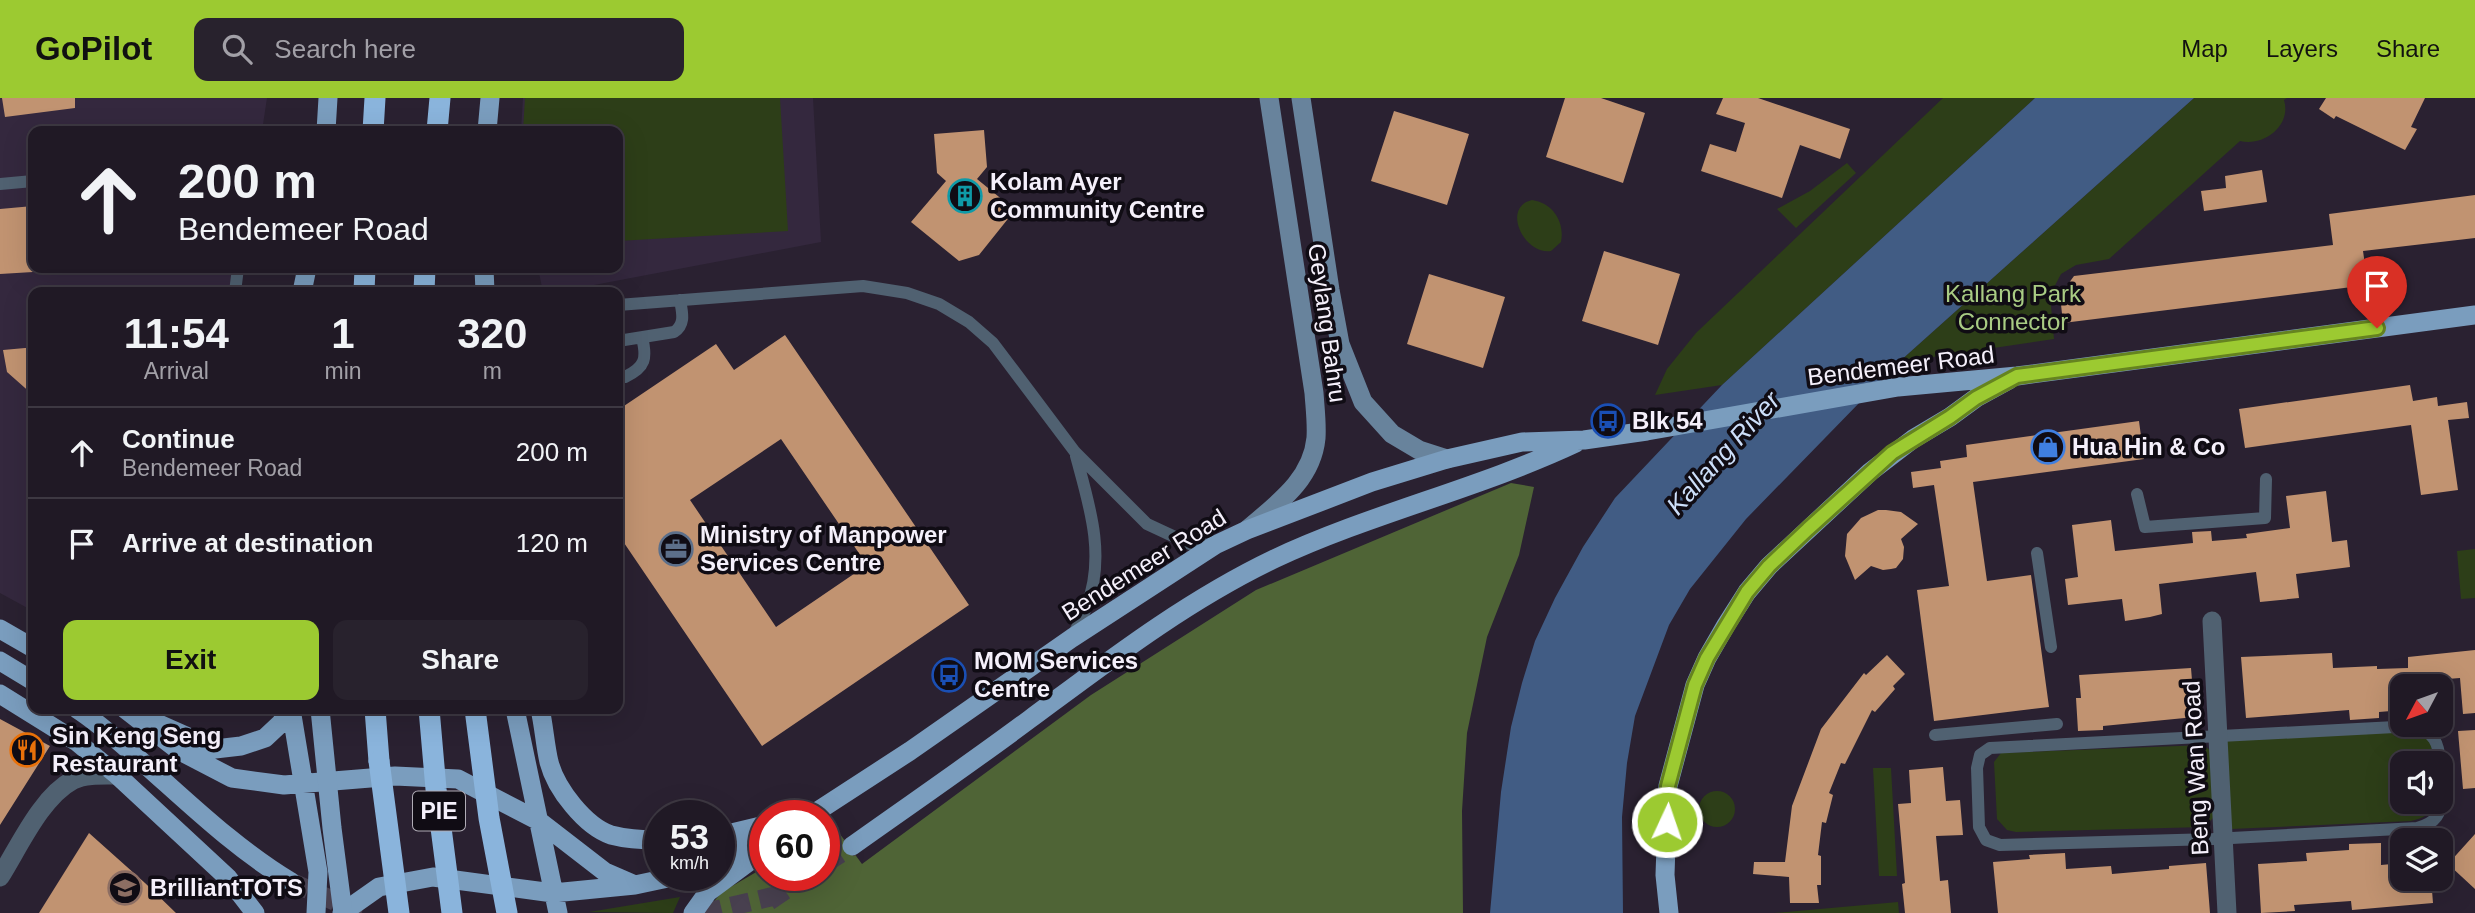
<!DOCTYPE html>
<style>
:root{--surface:#201925;--page:#28222d;--text:#f1f3f6;--muted:#a2a0a7;--line:#3d3842;--accent:#9cca31}
body{margin:0;font-family:Helvetica,sans-serif;background:var(--page);color:var(--text);height:100vh;display:flex;flex-direction:column;font-size:26px;white-space:nowrap}
*{box-sizing:border-box;margin:0}
p{font-size:23px;color:var(--muted)}
.icon{flex:none;width:38px;height:38px;fill:none;stroke:currentColor;stroke-width:2;stroke-linecap:round;stroke-linejoin:round}
.map{position:relative;flex:1;overflow:hidden}
.side{position:absolute;left:28px;top:189px;width:595px;height:427px;display:flex;flex-direction:column;background:var(--surface);border-radius:14px;box-shadow:0 7px 28px #0002,0 0 0 2px var(--line)}
.side>*{flex:none}
.guide{position:absolute;left:28px;top:28px;width:595px;height:147px;border-radius:14px;box-shadow:0 7px 28px #0002,0 0 0 2px var(--line);background:#201925;color:var(--text);overflow:hidden}
.needle{width:46px;rotate:229deg}
.tools{position:absolute;left:2390px;top:576px;display:grid;gap:14px}
.tools a{display:grid;place-items:center;width:63px;height:63px;border-radius:14px;background:var(--surface);box-shadow:0 7px 28px #0002,0 0 0 2px var(--line);font-size:35px}
.speed{position:absolute;left:644px;top:702px;display:flex;gap:14px;font-size:35px;font-weight:700;text-align:center}
.speed>*{display:grid;place-content:center;width:91px;height:91px;border-radius:50%;background:var(--surface);box-shadow:0 7px 28px #0002,0 0 0 2px var(--line);line-height:1}
.speed small{font-size:18px;font-weight:400}
.speed .limit{border:10px solid #d22;background:#fff;color:#111}
.pin{position:absolute;display:grid;place-items:center;width:60px;height:60px;color:#fff;margin:-72px -30px;border-radius:50% 50% 50% 0;rotate:-45deg;box-shadow:0 0 7px #0007}
.pin .icon{rotate:45deg}
.me{position:absolute;width:77px;margin:-38px;rotate:3deg;stroke-linejoin:round;filter:drop-shadow(0 0 5px #0008)}
.turn{display:flex;align-items:center;gap:24px;height:147px;padding:0 35px;font-size:32px}
.turn .icon{width:91px;height:91px;stroke-width:2.5}
.turn b{display:block;font-size:49px;line-height:60px}
.eta{display:flex;justify-content:space-evenly;align-items:center;height:119px;text-align:center}
.eta b{font-size:42px;font-weight:600;line-height:49px}
.action{display:flex;gap:14px;margin-top:auto;padding:14px 35px}
.action a{flex:1;height:80px;border-radius:14px;background:var(--accent);color:#111;font-size:28px;font-weight:600;line-height:80px;text-align:center}
.action a+a{background:var(--page);color:var(--text)}
ul{padding:0;list-style:none}
li{display:flex;align-items:center;gap:21px;height:91px;padding:0 35px;border-top:2px solid var(--line)}
li div{flex:1}
li b{display:block;font-size:26px}
li em{font-style:normal}
header{display:flex;align-items:center;gap:42px;box-sizing:border-box;height:98px;padding:0 35px;background:var(--accent);color:#111}
header strong{font-size:33px}
nav{display:flex;gap:38px;margin-inline-start:auto;font-size:24px}
.search{width:490px;height:63px;background:var(--page);display:flex;align-items:center;gap:18px;box-sizing:border-box;padding:0 24px;border-radius:14px;color:var(--muted);font-size:26px}
.map>svg:first-child{display:block}
.built{fill:#34283e}
.green{fill:#2d3e18}
.forest{fill:#4f6436}
.water{fill:#415c84}
.building{fill:#c19371;fill-rule:evenodd}
.lines{fill:none;stroke-linecap:round;stroke-linejoin:round}
.primary-tunnel{stroke:#48404f;stroke-width:19;stroke-dasharray:19 10;stroke-linecap:butt}
.service{stroke:#506171;stroke-width:12}
.minor{stroke:#506171;stroke-width:19}
.secondary{stroke:#68839c;stroke-width:19}
.primary{stroke:#7a9dbe;stroke-width:19}
.motorway{stroke:#8ab4dc;stroke-width:21}
.primary-bridge{stroke:#7a9dbe;stroke-width:19}
.motorway-bridge{stroke:#8ab4dc;stroke-width:21}
.route-casing{stroke:#658320;stroke-width:18}
.route{stroke:#9cca31;stroke-width:12}
.labels{text-anchor:middle;stroke-width:7;stroke-linejoin:round;paint-order:stroke}
.shield{fill:#100c14;stroke:#b0acb6;stroke-width:2}
.shield-label{font-size:23px;font-weight:bold;fill:#f5f0fb}
.poi-label{font-size:24px;font-weight:bold;fill:#f5f0fb;stroke:#100c14;text-anchor:start}
.park-label{font-size:24px;fill:#a9cc84;stroke:#100c14}
.street-label{font-size:24px;fill:#f5f0fb;stroke:#100c14}
.water-label{font-size:26px;font-style:italic;fill:#cddffa;stroke:#100c14}
</style>
<header>
<strong>GoPilot</strong>
<div class="search"><svg class="icon" aria-label="search" viewBox="0 0 24 24"><circle cx="10" cy="10" r="6"/><path d="M15 15l6 6"/></svg>Search here</div>
<nav><a>Map</a><a>Layers</a><a>Share</a></nav>
</header>
<div class="map">
<svg width="2475" height="815" viewBox="0 0 2475 815">
<rect width="100%" height="100%" fill="#2a2131"/>
<path class="built" d="M 0,0 L 267,0 L 262,33 L 33,33 L 33,170 L 243,170 L 239,194 L 33,194 L 33,513 L 0,495 Z
M 523,0 L 813,0 L 821,144 L 557,194 L 543,194 L 538,170 L 618,170 L 618,33 L 521,33 Z"/>
<path class="green" d="M 525,0 L 780,0 L 788,133 L 618,143 L 618,33 L 523,33 Z
M 1943,0 L 2035,0 L 1722,287 L 1655,297 L 1667,271 L 1696,235 Z
M 2194,0 L 2287,0 L 2284,2 C 2292,28 2263,49 2240,43 L 2109,161 L 2076,167 L 2061,176 L 2050,197 L 2054,241 L 1899,264 Z
M 1847,65 L 1856,75 L 1796,130 L 1777,111 L 1810,93 Z
M 1532,102 C 1553,105 1565,124 1561,144 L 1551,153 C 1524,157 1501,109 1532,102 Z
M 2475,451 L 2475,500 L 2461,501 L 2457,453 Z
M 2409,632 L 2430,640 L 2434,665 L 2403,665 L 2403,704 L 2435,704 C 2431,717 2424,720 2411,723 L 2231,731 L 2226,643 Z
M 2204,647 L 2215,657 L 2216,717 L 2204,729 L 2016,734 L 2007,732 L 1997,721 L 1994,664 L 2001,655 Z
M 1873,670 L 1891,670 L 1897,778 L 1879,778 Z
M1699 711a18 18 0 1 1 36 0a18 18 0 1 1-36 0Z
M 680,799 L 673,815 L 589,814 Z
M 1898,804 L 1899,815 L 1774,815 Z"/>
<path class="forest" d="M 1511,385 L 1534,389 L 1519,457 L 1487,539 L 1467,635 L 1462,713 L 1463,815 L 704,815 L 722,794 L 765,769 L 765,777 L 824,777 L 824,734 L 834,728 L 862,766 L 1091,597 L 1256,492 Z"/>
<path class="water" d="M 2035,0 L 2194,0 L 1899,264 L 1746,421 L 1690,491 L 1669,527 L 1635,618 L 1627,665 L 1622,719 L 1623,815 L 1490,815 L 1501,694 L 1511,629 L 1522,585 L 1535,543 L 1555,500 L 1583,449 L 1615,400 L 1722,287 Z"/>
<path class="building" d="M 2,0 L 75,0 L 75,10 L 5,19 Z
M 1565,0 L 1601,0 L 1645,15 L 1623,85 L 1546,59 Z
M 1723,0 L 1758,0 L 1850,31 L 1840,61 L 1800,47 L 1782,100 L 1701,73 L 1710,46 L 1736,54 L 1745,25 L 1716,16 Z
M 2326,0 L 2425,0 L 2411,29 L 2417,31 L 2405,52 L 2336,18 L 2334,21 L 2319,11 Z
M 1394,13 L 1469,36 L 1447,107 L 1371,83 Z
M 984,32 L 987,69 L 977,81 L 1015,112 L 979,157 L 959,163 L 911,124 L 946,83 L 937,75 L 934,36 Z
M 2262,72 L 2267,104 L 2204,113 L 2201,93 L 2226,90 L 2225,78 Z
M 2475,97 L 2475,140 L 2363,153 L 2368,187 L 2063,225 L 2060,197 L 2074,178 L 2333,147 L 2329,116 Z
M 33,108 L 33,174 L 0,176 L 0,111 Z
M 1604,153 L 1680,176 L 1658,247 L 1582,223 Z
M 1429,176 L 1505,199 L 1483,270 L 1407,246 Z
M 785,237 L 969,507 L 762,648 L 618,436 L 618,312 L 716,246 L 734,272 ZM 781,341 L 867,467 L 776,529 L 690,402 Z
M 25,250 L 33,250 L 33,297 L 7,274 L 3,252 Z
M 2410,287 L 2413,303 L 2437,299 L 2438,308 L 2467,304 L 2469,320 L 2448,322 L 2458,392 L 2421,397 L 2411,327 L 2245,350 L 2239,311 Z
M 2139,323 L 2144,361 L 1973,384 L 1987,483 L 2031,477 L 2049,609 L 1934,623 L 1917,492 L 1949,488 L 1934,387 L 1913,390 L 1911,374 L 1941,370 L 1940,363 L 1967,359 L 1966,347 Z
M 2326,393 L 2332,444 L 2347,442 L 2350,469 L 2296,476 L 2299,500 L 2260,504 L 2256,474 L 2159,486 L 2162,516 L 2150,519 L 2125,523 L 2122,501 L 2068,507 L 2065,481 L 2078,479 L 2072,427 L 2111,422 L 2115,453 L 2193,445 L 2192,434 L 2211,433 L 2212,443 L 2247,440 L 2246,436 L 2290,430 L 2286,398 Z
M 1886,412 L 1901,414 L 1918,426 L 1901,441 L 1904,449 L 1903,461 L 1896,470 L 1891,471 L 1883,472 L 1871,468 L 1855,482 L 1845,458 L 1847,436 L 1861,420 L 1878,412 Z
M 2475,552 L 2475,615 L 2463,616 L 2460,580 L 2422,583 L 2422,588 L 2403,588 L 2403,612 L 2379,614 L 2379,620 L 2350,622 L 2349,612 L 2246,620 L 2241,559 L 2332,555 L 2333,570 L 2377,568 L 2377,571 L 2408,570 L 2408,559 Z
M 1887,557 L 1905,576 L 1893,588 L 1895,591 L 1875,614 L 1872,612 L 1845,666 L 1841,665 L 1829,695 L 1833,697 L 1826,725 L 1822,724 L 1818,757 L 1821,758 L 1821,787 L 1817,787 L 1819,805 L 1790,805 L 1789,779 L 1753,776 L 1754,764 L 1785,764 L 1792,708 L 1821,631 L 1864,575 L 1866,577 Z
M 2191,570 L 2195,619 L 2103,628 L 2103,632 L 2078,633 L 2076,600 L 2081,600 L 2079,577 Z
M 0,621 L 50,648 L 0,727 Z
M 2475,632 L 2475,690 L 2463,691 L 2458,633 Z
M 1943,669 L 1946,703 L 1960,702 L 1963,737 L 1936,738 L 1940,783 L 1948,782 L 1951,815 L 1905,815 L 1902,786 L 1905,785 L 1898,706 L 1911,705 L 1909,672 Z
M 89,735 L 145,785 L 176,815 L 39,815 Z
M 2475,736 L 2475,791 L 2448,766 Z
M 2381,745 L 2381,767 L 2403,765 L 2403,780 L 2431,780 L 2433,805 L 2352,812 L 2351,803 L 2294,807 L 2295,813 L 2261,815 L 2258,766 L 2307,763 L 2306,755 L 2349,752 L 2349,746 Z
M 2065,755 L 2066,771 L 2111,768 L 2112,776 L 2169,771 L 2169,768 L 2206,765 L 2210,815 L 1998,815 L 1993,764 L 2030,761 L 2029,757 Z"/>
<g class="lines">
<path class="primary-tunnel" d="M 824,766 L 852,748
M 291,784 L 362,815
M 769,803 L 808,777
M 703,815 L 779,797"/>
<path class="service" d="M 0,86 L 33,83
M 235,194 L 238,170
M 618,207 L 863,188 L 907,195 L 939,206 L 969,224 L 993,245 L 1075,354 L 1147,426 L 1190,446 L 1214,447
M 618,243 L 674,234 C 686,226 682,214 680,202
M 618,275 L 625,279 C 646,269 647,260 642,239
M 2137,396 L 2145,429 L 2265,420 L 2266,381
M 2037,455 L 2051,549
M 1074,536 C 1078,526 1084,517 1087,507 C 1106,457 1089,406 1076,358
M 1935,637 L 2057,626
M 2440,665 C 2439,645 2434,634 2414,628 L 1990,650 L 1980,657 L 1977,670 L 1979,729 L 1986,742 L 2000,747 L 2213,741 L 2417,730 C 2436,725 2442,716 2441,697"/>
<path class="minor" d="M 2212,523 L 2227,815
M 0,779 C 19,749 41,699 73,682 C 86,676 102,677 117,677"/>
<path class="secondary" d="M 1301,0 L 1330,192 L 1340,246 L 1363,304 L 1392,336 L 1419,352 L 1447,361
M 1248,431 C 1277,406 1312,382 1316,340 C 1317,325 1315,310 1314,295 L 1269,0"/>
<path class="primary" d="M 326,33 L 328,0
M 487,33 L 490,0
M 484,170 L 485,194
M 302,194 L 307,170
M 0,531 L 33,550
M 0,563 L 33,583
M 0,596 L 77,644 L 117,677 L 228,780 L 255,815
M 77,611 C 102,627 125,649 148,669 C 194,710 238,752 291,784
M 125,611 L 178,652 L 232,680 L 284,687 L 395,678 L 458,681 L 539,723 L 605,774 L 635,787
M 291,611 L 318,774 L 316,815
M 515,611 L 558,815
M 540,611 C 544,628 545,647 549,664 C 556,691 585,728 611,737 C 626,741 644,742 660,742
M 152,623 L 215,651 L 241,648 L 265,640 L 281,625 L 290,611
M 810,718 L 910,653 L 1072,540 L 1215,447 L 1247,432 L 1372,384 L 1447,361 L 1522,344 L 1584,342 L 1647,333 L 1898,289 L 2017,278 L 2475,217
M 719,738 L 765,727
M 852,748 C 911,706 971,665 1030,621 C 1107,564 1186,503 1274,461 C 1372,415 1478,391 1576,345
M 719,763 L 765,740
M 342,815 L 379,789 L 433,779 L 553,795 L 635,787 L 682,777
M 693,815 L 708,794 L 765,752
M 1669,815 L 1665,777 L 1668,688 L 1695,587 L 1707,560 L 1726,527 L 1747,494 L 1769,468 L 1870,374 L 1913,341 L 1950,319 L 1976,300 L 2009,282"/>
<path class="motorway" d="M 373,33 L 375,0
M 437,33 L 440,0
M 364,194 L 365,170
M 424,194 L 425,170
M 375,611 L 379,663"/>
<path class="primary-bridge" d="M 320,611 L 332,730 L 343,815"/>
<path class="motorway-bridge" d="M 429,611 L 436,691 L 452,815
M 475,611 L 489,720 L 507,815
M 379,663 L 399,815"/>
</g>
<g class="lines">
<defs>
<path id="route" d="M 1667,724 L 1668,688 L 1695,587 L 1707,560 L 1747,494 L 1769,468 L 1808,431 L 1892,355 L 1950,319 L 1976,300 L 2017,278 L 2377,230"/>
</defs>
<use href="#route" class="route-casing"/>
<use href="#route" class="route"/>
</g>
<defs>
<symbol id="building-ring" viewBox="-11 -11 22 22"><circle r="9.5" fill="#100c14" stroke="#0f9aa8" stroke-width="1.5"/><path d="M-4-6H4V6H1V3H-1V6H-4ZM-2.5-4.3h1.7v1.8h-1.7ZM.8-4.3h1.7v1.8H.8ZM-2.5-1h1.7V.8h-1.7ZM.8-1h1.7V.8H.8Z" fill="#0f9aa8"/></symbol>
<symbol id="bus-ring" viewBox="-11 -11 22 22"><circle r="9.5" fill="#100c14" stroke="#1a4fb4" stroke-width="1.5"/><path d="M-5-6H5V4H4V6H2V4H-2V6H-4V4H-5ZM-3.5-4V0h7V-4ZM-3.5 1.2v1.5H-2V1.2ZM2 1.2v1.5H3.5V1.2Z" fill="#1a4fb4"/></symbol>
<symbol id="shop-ring" viewBox="-11 -11 22 22"><circle r="9.5" fill="#100c14" stroke="#3f7fe0" stroke-width="1.5"/><path d="M-5-2.5h2.3a2.7 3.5 0 0 1 5.4 0H5L5.5 6h-11ZM-1.5-2.5h3a1.5 2.3 0 0 0-3 0Z" fill="#3f7fe0"/></symbol>
<symbol id="office-ring" viewBox="-11 -11 22 22"><circle r="9.5" fill="#100c14" stroke="#5c6f8a" stroke-width="1.5"/><path d="M-6-3h4V-5.5h4V-3h4V5H-6ZM-1-4.5V-3h2v-1.5ZM-6 0V1H6V0Z" fill="#5c6f8a"/></symbol>
<symbol id="restaurant-ring" viewBox="-11 -11 22 22"><circle r="9.5" fill="#100c14" stroke="#e8710a" stroke-width="1.5"/><path d="M-5-6h1v4h1v-4h1v4h1v-4h1v5L-1.5 .5V6h-2V.5L-5-1ZM5-6V6H3V1.5H1.5Q1.5-4 5-6Z" fill="#e8710a"/></symbol>
<symbol id="school-ring" viewBox="-11 -11 22 22"><circle r="9.5" fill="#100c14" stroke="#8d6e63" stroke-width="1.5"/><path d="M0-5L7-2L0 1L-7-2ZM-4 1L0 2.5L4 1V4Q0 6-4 4Z" fill="#8d6e63"/></symbol>
</defs>
<g fill-rule="evenodd">
<use href="#building-ring" x="946" y="79" width="38" height="38"/>
<use href="#bus-ring" x="1589" y="304" width="38" height="38"/>
<use href="#shop-ring" x="2029" y="330" width="38" height="38"/>
<use href="#office-ring" x="657" y="432" width="38" height="38"/>
<use href="#bus-ring" x="930" y="558" width="38" height="38"/>
<use href="#restaurant-ring" x="8" y="633" width="38" height="38"/>
<use href="#school-ring" x="106" y="771" width="38" height="38"/>
</g>
<g class="labels">
<rect class="shield" x="413" y="693.5" width="52" height="39" rx="5"/>
<g class="shield-label">
<text x="439" y="721">PIE</text>
</g>
<g class="poi-label">
<text x="990" y="92">Kolam Ayer<tspan x="990" dy="28">Community Centre</tspan></text>
<text x="1632" y="331">Blk 54</text>
<text x="2072" y="357">Hua Hin &amp; Co</text>
<text x="700" y="445">Ministry of Manpower<tspan x="700" dy="28">Services Centre</tspan></text>
<text x="974" y="571">MOM Services<tspan x="974" dy="28">Centre</tspan></text>
<text x="52" y="646">Sin Keng Seng<tspan x="52" dy="28">Restaurant</tspan></text>
<text x="150" y="798">BrilliantTOTS</text>
</g>
<g class="park-label">
<text x="2013" y="204">Kallang Park<tspan x="2013" dy="28">Connector</tspan></text>
</g>
<g class="street-label">
<text transform="translate(1327 225) rotate(82)" y="8">Geylang Bahru</text>
<text transform="translate(1901 268) rotate(-7)" y="8">Bendemeer Road</text>
<text transform="translate(1144 467) rotate(-32)" y="8">Bendemeer Road</text>
<text transform="translate(2196 670) rotate(-93)" y="8">Beng Wan Road</text>
</g>
<g class="water-label">
<text transform="translate(1723 355) rotate(-48)" y="9">Kallang River</text>
</g>
</g>
</svg>
<div class="tools">
<a><svg class="needle" viewBox="-14 -14 28 28"><path d="M0-13l5 13h-10z" fill="#e53935"/><path d="M0 13l5-13h-10z" fill="#a2a0a7"/></svg></a>
<a><svg class="icon" aria-label="sound" viewBox="0 0 24 24"><path d="M4 9h4l5-4v14l-5-4H4zM17 9q2 3 0 6"/></svg></a>
<a><svg class="icon" aria-label="layers" viewBox="0 0 24 24"><path d="M12 4l9 5-9 5-9-5zM3 14l9 5 9-5"/></svg></a>
</div>
<div class="speed"><div>53<small>km/h</small></div><div class="limit">60</div></div>
<div class="pin" style="left:2377px;top:230px;background:#d93025"><svg class="icon" aria-label="arrive" viewBox="0 0 24 24"><path d="M6 21V4h12l-3 4 3 4H6"/></svg></div>
<svg class="me" style="left:1667px;top:724px" viewBox="-20 -20 40 40"><circle r="17" fill="#9cca31" stroke="#fff" stroke-width="3"/><path d="M0-11L8 9 0 5-8 9z" fill="#fff"/></svg>
<div class="guide">
<div class="turn"><svg class="icon" aria-label="ahead" viewBox="0 0 24 24"><path d="M12 20V5M6 11l6-6 6 6"/></svg><div><b>200 m</b>Bendemeer Road</div></div>
</div>
<section class="side">
<div class="eta">
<div><b>11:54</b><p>Arrival</p></div>
<div><b>1</b><p>min</p></div>
<div><b>320</b><p>m</p></div>
</div>
<ul>
<li><svg class="icon" aria-label="ahead" viewBox="0 0 24 24"><path d="M12 20V5M6 11l6-6 6 6"/></svg><div><b>Continue</b><p>Bendemeer Road</p></div><em>200 m</em></li>
<li><svg class="icon" aria-label="arrive" viewBox="0 0 24 24"><path d="M6 21V4h12l-3 4 3 4H6"/></svg><div><b>Arrive at destination</b></div><em>120 m</em></li>
</ul>
<div class="action"><a>Exit</a><a>Share</a></div>
</section>
</div>
